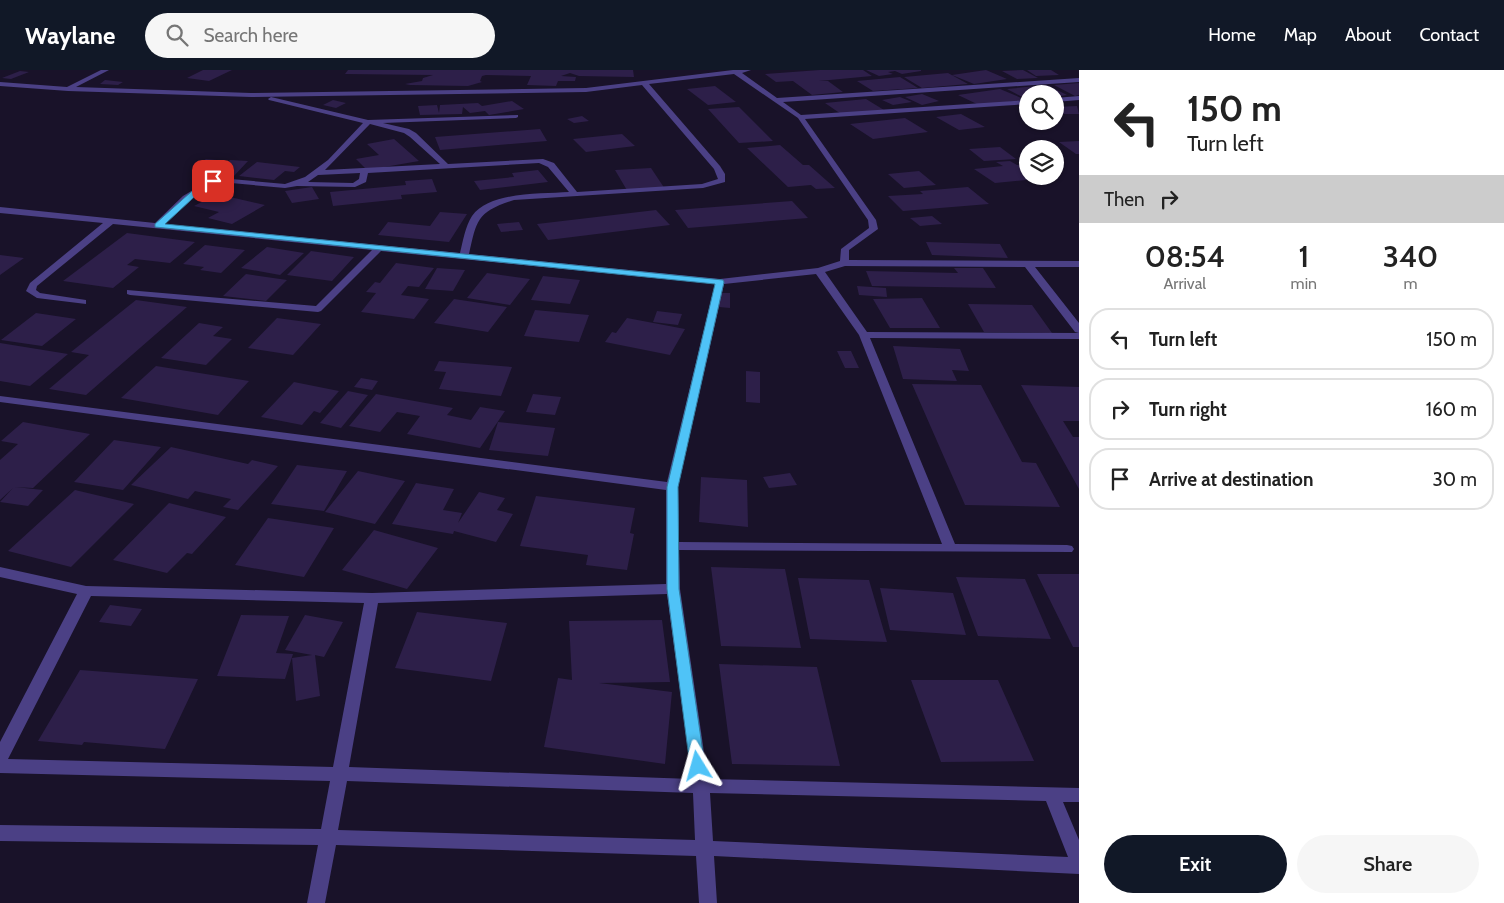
<!DOCTYPE html>
<style>
:root{--surface:#fff;--page:#f6f6f6;--text:#222;--muted:#767676;--line:#e0e0e0;--accent:#111827}
body{margin:0;font-family:Cabin,sans-serif;background:var(--page);color:var(--text);height:100vh;display:flex;flex-direction:column;font-size:19px;white-space:nowrap}
*{box-sizing:border-box;margin:0}
p{font-size:16px;color:var(--muted)}
.icon{flex:none;width:28px;height:28px;fill:none;stroke:currentColor;stroke-width:2;stroke-linecap:round;stroke-linejoin:round}
.map{position:relative;flex:1;overflow:hidden}
.sheet{display:flex;flex-direction:column;background:var(--surface);width:425px}
.sheet>*{flex:none}
.banner{background:#fff;color:var(--text);overflow:hidden}
.buttons{position:absolute;left:1019px;top:15px;display:grid;gap:10px}
.buttons a{display:grid;place-items:center;width:45px;height:45px;border-radius:50%;background:var(--surface);box-shadow:0 1px 4px #0004;font-size:25px}
.pin{position:absolute;display:grid;place-items:center;width:42px;height:42px;color:#fff;margin:-21px;border-radius:10px;box-shadow:0 2px 8px #0006}
.me{position:absolute;width:55px;margin:-28px;rotate:352deg;stroke-linejoin:round;filter:drop-shadow(0 0 4px #0008)}
.turn{display:flex;align-items:center;gap:18px;height:105px;padding:0 25px;font-size:22px}
.turn .icon{width:65px;height:65px;stroke-width:2.5}
.turn b{display:block;font-size:35px;line-height:42px}
.then{display:flex;align-items:center;height:48px;padding:0 25px;background:#0003;gap:10px;font-size:19px}
.eta{display:flex;justify-content:space-evenly;align-items:center;height:85px;text-align:center}
.eta b{font-size:30px;font-weight:600;line-height:35px}
.cta{display:flex;gap:10px;margin-top:auto;padding:10px 25px}
.cta a{flex:1;height:58px;border-radius:30px;background:var(--accent);color:#fff;font-size:20px;font-weight:600;line-height:58px;text-align:center}
.cta a+a{background:var(--page);color:var(--text)}
ul{padding:0;list-style:none}
li{display:flex;align-items:center;gap:15px;height:62px;margin:0 10px 8px;padding:0 15px;border:2px solid var(--line);border-radius:20px}
li div{flex:1}
li b{display:block;font-size:19px}
li em{font-style:normal}
header{display:flex;align-items:center;gap:30px;box-sizing:border-box;height:70px;padding:0 25px;background:var(--accent);color:#fff}
header strong{font-size:24px}
nav{display:flex;gap:28px;margin-inline-start:auto;font-size:18px}
.search{width:350px;height:45px;background:var(--page);display:flex;align-items:center;gap:12px;box-sizing:border-box;padding:0 18px;border-radius:28px;color:var(--muted);font-size:19px}
main{display:flex;flex:1;min-height:0}
.map>svg:first-child{display:block}
.building{fill:#2d1f49}
.lines{fill:none;stroke-linecap:round;stroke-linejoin:round}
.minor{fill:#4b4085;fill-rule:evenodd}
.route{fill:#4fc3f7;stroke:#337fa1}
</style>
<header>
<strong>Waylane</strong>
<div class="search"><svg class="icon" aria-label="search" viewBox="0 0 24 24"><circle cx="10" cy="10" r="6"/><path d="M15 15l6 6"/></svg>Search here</div>
<nav><a>Home</a><a>Map</a><a>About</a><a>Contact</a></nav>
</header>
<main>
<div class="map">
<svg width="1079" height="833" viewBox="0 0 1079 833">
<rect width="100%" height="100%" fill="#191229"/>
<path class="building" d="M 203,0 L 232,0 L 209,11 L 187,8 Z
M 348,0 L 633,0 L 634,7 L 579,6 L 570,3 L 561,6 L 576,7 L 575,11 L 558,11 L 556,16 L 527,15 L 531,6 L 486,5 L 482,6 L 480,11 L 482,12 L 468,16 L 410,15 L 405,14 L 422,11 L 423,8 L 433,5 L 345,4 Z
M 820,0 L 863,0 L 872,6 L 819,11 L 828,11 L 843,22 L 812,25 L 793,11 L 776,12 L 765,4 Z
M 866,0 L 921,0 L 921,1 L 902,4 L 895,1 L 888,2 L 893,4 L 879,6 Z
M 986,0 L 1007,9 L 974,14 L 952,5 Z
M 1023,0 L 1038,8 L 1017,9 L 1002,1 Z
M 1027,0 L 1051,0 L 1059,5 L 1036,6 Z
M 20,1 L 29,2 L 11,9 L 2,8 Z
M 948,3 L 968,14 L 922,18 L 904,7 Z
M 900,7 L 918,18 L 873,21 L 857,11 Z
M 105,10 L 123,12 L 118,15 L 100,14 Z
M 1079,13 L 1079,25 L 1075,26 L 1054,15 Z
M 1047,15 L 1067,25 L 1055,27 L 1055,24 L 1028,24 L 1028,30 L 1007,19 Z
M 715,16 L 736,32 L 708,35 L 687,19 Z
M 1000,19 L 1026,30 L 979,35 L 958,25 Z
M 922,24 L 939,31 L 922,35 L 905,27 Z
M 900,27 L 912,32 L 893,35 L 882,30 Z
M 866,29 L 884,40 L 841,44 L 825,33 Z
M 333,30 L 346,33 L 336,38 L 323,35 Z
M 512,31 L 524,39 L 489,45 L 485,41 L 470,43 L 463,37 L 462,44 L 420,45 L 418,36 L 437,35 L 439,43 L 440,35 L 478,33 L 482,36 Z
M 1077,36 L 1079,44 L 1055,44 L 1055,37 Z
M 739,37 L 773,71 L 739,73 L 708,39 Z
M 961,44 L 985,57 L 959,60 L 936,47 Z
M 582,46 L 589,51 L 574,53 L 567,49 Z
M 905,48 L 928,62 L 873,69 L 850,54 Z
M 540,59 L 547,71 L 440,80 L 435,67 Z
M 622,64 L 635,76 L 586,82 L 573,69 Z
M 394,69 L 419,91 L 367,100 L 356,89 L 379,85 L 367,74 Z
M 1079,71 L 1079,84 L 1076,84 L 1059,72 Z
M 780,75 L 803,95 L 809,95 L 835,118 L 816,119 L 811,115 L 788,117 L 747,78 Z
M 1000,77 L 1016,89 L 984,91 L 969,79 Z
M 206,89 L 227,91 L 214,101 L 192,98 Z
M 230,90 L 248,91 L 234,106 L 215,105 Z
M 1010,91 L 1017,95 L 1028,94 L 1028,106 L 1047,108 L 995,113 L 974,99 L 1003,96 L 996,92 Z
M 257,92 L 300,97 L 294,102 L 285,101 L 274,110 L 239,106 Z
M 651,98 L 665,119 L 628,122 L 615,100 Z
M 538,100 L 548,112 L 480,120 L 474,111 L 514,107 L 512,103 Z
M 919,101 L 936,115 L 904,118 L 888,104 Z
M 432,109 L 437,122 L 401,125 L 402,129 L 333,136 L 330,122 L 406,115 L 405,111 Z
M 312,117 L 319,129 L 292,133 L 285,121 Z
M 968,117 L 989,134 L 903,141 L 888,126 L 923,124 L 920,121 Z
M 217,124 L 265,135 L 232,154 L 208,148 L 219,142 L 194,136 Z
M 792,131 L 808,148 L 688,158 L 675,140 Z
M 656,140 L 670,155 L 548,170 L 537,154 Z
M 440,142 L 467,144 L 449,172 L 378,165 L 388,152 L 430,156 Z
M 932,146 L 942,154 L 920,156 L 910,148 Z
M 519,152 L 523,160 L 501,162 L 497,154 Z
M 127,163 L 195,172 L 170,193 L 135,189 L 127,195 L 139,197 L 113,218 L 63,211 Z
M 926,172 L 1000,174 L 1008,188 L 932,185 Z
M 205,175 L 245,180 L 221,203 L 200,200 L 204,197 L 183,194 Z
M 267,177 L 304,183 L 280,205 L 241,198 Z
M 311,181 L 354,187 L 332,211 L 287,205 Z
M 0,185 L 24,188 L 0,205 Z
M 396,193 L 434,198 L 419,217 L 408,216 L 401,225 L 429,229 L 414,249 L 361,242 L 376,223 L 366,222 L 375,212 L 380,213 Z
M 437,198 L 465,200 L 453,221 L 425,219 Z
M 954,198 L 983,198 L 996,218 L 872,216 L 866,201 L 958,203 Z
M 487,203 L 530,209 L 510,235 L 467,228 Z
M 246,204 L 287,210 L 266,231 L 223,226 Z
M 543,206 L 580,210 L 570,234 L 531,230 Z
M 857,216 L 886,218 L 887,227 L 859,225 Z
M 719,223 L 730,223 L 730,238 L 719,237 Z
M 922,228 L 940,258 L 890,258 L 873,229 Z
M 454,229 L 507,237 L 488,262 L 434,253 Z
M 136,230 L 187,237 L 86,325 L 49,319 L 89,285 L 71,282 Z
M 968,234 L 1032,235 L 1052,263 L 984,262 Z
M 535,240 L 589,245 L 579,272 L 524,266 Z
M 657,241 L 682,244 L 678,255 L 653,252 Z
M 36,243 L 76,249 L 42,276 L 1,270 Z
M 277,248 L 321,254 L 293,285 L 248,278 Z
M 627,248 L 685,259 L 670,285 L 605,272 L 612,262 L 616,263 Z
M 199,253 L 223,257 L 213,266 L 232,269 L 206,295 L 161,288 Z
M 0,273 L 68,284 L 30,316 L 0,311 Z
M 893,276 L 960,279 L 969,301 L 952,300 L 957,311 L 903,309 Z
M 837,281 L 851,281 L 859,298 L 845,298 Z
M 439,291 L 512,297 L 501,326 L 439,319 L 446,302 L 434,301 Z
M 156,296 L 249,311 L 218,345 L 121,328 Z
M 746,301 L 760,302 L 760,333 L 746,332 Z
M 361,308 L 378,311 L 372,320 L 354,317 Z
M 294,312 L 339,321 L 320,343 L 314,341 L 302,355 L 261,347 Z
M 912,314 L 981,315 L 1022,392 L 1036,393 L 1060,437 L 965,435 Z
M 1021,315 L 1079,317 L 1079,351 L 1063,351 L 1073,367 L 1079,367 L 1079,419 Z
M 348,321 L 368,325 L 341,358 L 320,353 Z
M 376,324 L 453,338 L 447,345 L 471,350 L 480,337 L 505,341 L 480,378 L 407,364 L 420,346 L 397,342 L 380,362 L 349,356 Z
M 533,324 L 561,327 L 555,345 L 526,342 Z
M 23,352 L 90,364 L 33,418 L 15,417 L 43,420 L 28,436 L 0,432 L 13,418 L 0,430 L 0,390 L 18,374 L 1,371 Z
M 498,352 L 555,358 L 548,386 L 489,380 Z
M 114,370 L 161,377 L 123,420 L 74,412 Z
M 171,377 L 248,394 L 252,390 L 278,396 L 238,440 L 223,437 L 231,429 L 195,421 L 188,429 L 131,415 Z
M 297,395 L 347,401 L 324,441 L 271,434 Z
M 358,401 L 405,411 L 375,454 L 325,442 Z
M 790,403 L 797,415 L 769,418 L 763,407 Z
M 701,407 L 747,410 L 748,457 L 699,452 Z
M 416,413 L 454,419 L 443,440 L 462,443 L 458,453 L 479,422 L 505,428 L 497,440 L 513,444 L 496,472 L 454,461 L 453,464 L 392,454 Z
M 75,420 L 134,434 L 71,497 L 8,481 Z
M 536,426 L 635,438 L 630,463 L 634,464 L 627,500 L 586,495 L 588,485 L 520,476 Z
M 169,433 L 226,447 L 192,484 L 187,483 L 167,503 L 113,490 Z
M 268,448 L 334,458 L 304,507 L 235,495 Z
M 374,460 L 438,478 L 407,519 L 342,500 Z
M 711,497 L 785,499 L 801,578 L 721,576 Z
M 1037,504 L 1079,504 L 1079,577 L 1073,577 Z
M 956,507 L 1025,509 L 1051,569 L 978,566 Z
M 798,508 L 869,510 L 887,572 L 810,569 Z
M 880,518 L 953,523 L 966,565 L 890,560 Z
M 110,535 L 142,539 L 131,556 L 99,552 Z
M 417,542 L 507,553 L 491,611 L 395,598 Z
M 241,545 L 289,546 L 276,583 L 293,584 L 285,609 L 217,606 Z
M 305,545 L 343,552 L 324,587 L 315,585 L 320,626 L 296,631 L 292,588 L 312,585 L 285,580 Z
M 662,550 L 670,612 L 599,613 L 672,622 L 665,694 L 544,677 L 558,608 L 572,610 L 569,551 Z
M 719,594 L 817,597 L 840,696 L 732,694 Z
M 80,600 L 198,609 L 165,679 L 84,672 L 82,675 L 38,671 Z
M 911,610 L 998,610 L 1034,691 L 941,692 Z"/>
<g class="lines">
<path class="minor" d="M 101,0 L 109,0 L 76,17 L 251,23 L 586,18 L 733,0 L 751,0 L 742,3 L 777,28 L 1079,8 L 1079,12 L 783,32 L 801,45 L 1028,30 L 1028,34 L 805,49 L 876,150 L 878,159 L 849,180 L 849,190 L 1079,191 L 1079,197 L 1035,197 L 1079,253 L 1079,269 L 870,268 L 955,474 L 1067,475 L 1072,476 L 1074,479 L 1072,482 L 679,480 L 680,519 L 708,709 L 1079,718 L 1079,732 L 1063,732 L 1079,770 L 1079,804 L 714,786 L 717,833 L 699,833 L 696,786 L 336,775 L 325,833 L 307,833 L 318,775 L 0,771 L 0,755 L 321,759 L 330,711 L 0,703 L 0,672 L 77,524 L 0,507 L 0,497 L 86,516 L 372,523 L 666,514 L 666,420 L 0,332 L 0,326 L 667,412 L 715,214 L 381,181 L 321,241 L 318,242 L 130,225 L 127,224 L 127,220 L 316,236 L 372,180 L 113,154 L 37,216 L 36,220 L 40,223 L 86,230 L 86,234 L 37,228 L 26,221 L 30,213 L 103,153 L 0,143 L 0,137 L 155,153 L 183,126 L 208,111 L 220,108 L 285,114 L 305,107 L 328,90 L 363,53 L 269,30 L 268,29 L 271,27 L 368,50 L 518,45 L 518,47 L 516,48 L 383,53 L 409,59 L 416,63 L 448,94 L 543,89 L 554,93 L 577,122 L 702,114 L 718,109 L 714,99 L 642,15 L 586,22 L 251,27 L 68,21 L 0,16 L 0,12 L 67,17 ZM 734,4 L 798,48 L 868,150 L 869,158 L 841,179 L 840,191 L 818,198 L 720,209 L 469,184 C 477,149 477,142 514,130 L 703,118 L 725,112 L 725,104 L 720,96 L 649,14 ZM 370,54 L 404,63 L 410,67 L 440,94 L 325,100 ZM 539,93 L 548,97 L 569,122 C 542,124 490,121 472,146 C 465,157 463,171 460,183 L 164,154 L 197,123 L 220,112 L 285,118 L 297,116 L 355,117 L 366,112 L 368,103 ZM 360,103 L 359,109 L 353,113 L 308,112 L 318,105 ZM 845,196 L 1025,197 L 1075,262 L 1079,263 L 867,262 L 825,202 ZM 816,204 L 859,265 L 942,474 L 679,472 L 678,417 L 724,214 ZM 667,524 L 692,709 L 349,697 L 378,533 ZM 91,526 L 364,533 L 333,697 L 8,689 ZM 347,711 L 693,723 L 695,770 L 338,760 ZM 710,723 L 1046,731 L 1068,787 L 713,771 Z
M 1079,26 L 1079,30 L 1055,32 L 1055,28 Z"/>
</g>
<path class="route" d="M 213,109 L 216,111 L 215,113 L 205,117 L 165,154 L 723,210 L 724,212 L 678,417 L 679,519 L 705,696 L 703,701 L 698,703 L 692,701 L 690,696 L 667,519 L 667,417 L 715,214 L 155,157 L 155,154 L 200,114 Z"/>
</svg>
<div class="buttons">
<a><svg class="icon" aria-label="search" viewBox="0 0 24 24"><circle cx="10" cy="10" r="6"/><path d="M15 15l6 6"/></svg></a>
<a><svg class="icon" aria-label="layers" viewBox="0 0 24 24"><path d="M12 4l9 5-9 5-9-5zM3 14l9 5 9-5"/></svg></a>
</div>
<div class="pin" style="left:213px;top:111px;background:#d93025"><svg class="icon" aria-label="arrive" viewBox="0 0 24 24"><path d="M6 21V4h12l-3 4 3 4H6"/></svg></div>
<svg class="me" style="left:698px;top:696px" viewBox="-20 -20 40 40"><path d="M0-17L14 15 0 8-14 15z" fill="#4fc3f7" stroke="#fff" stroke-width="4"/></svg>
</div>
<section class="sheet">
<div class="banner">
<div class="turn"><svg class="icon" aria-label="left" viewBox="0 0 24 24"><path d="M17 20v-9H6M10 6l-5 5 5 5"/></svg><div><b>150 m</b>Turn left</div></div>
<div class="then">Then<svg class="icon" aria-label="right" viewBox="0 0 24 24"><path d="M7 20v-9h11M14 6l5 5-5 5"/></svg></div>
</div>
<div class="eta">
<div><b>08:54</b><p>Arrival</p></div>
<div><b>1</b><p>min</p></div>
<div><b>340</b><p>m</p></div>
</div>
<ul>
<li><svg class="icon" aria-label="left" viewBox="0 0 24 24"><path d="M17 20v-9H6M10 6l-5 5 5 5"/></svg><div><b>Turn left</b></div><em>150 m</em></li>
<li><svg class="icon" aria-label="right" viewBox="0 0 24 24"><path d="M7 20v-9h11M14 6l5 5-5 5"/></svg><div><b>Turn right</b></div><em>160 m</em></li>
<li><svg class="icon" aria-label="arrive" viewBox="0 0 24 24"><path d="M6 21V4h12l-3 4 3 4H6"/></svg><div><b>Arrive at destination</b></div><em>30 m</em></li>
</ul>
<div class="cta"><a>Exit</a><a>Share</a></div>
</section>
</main>
